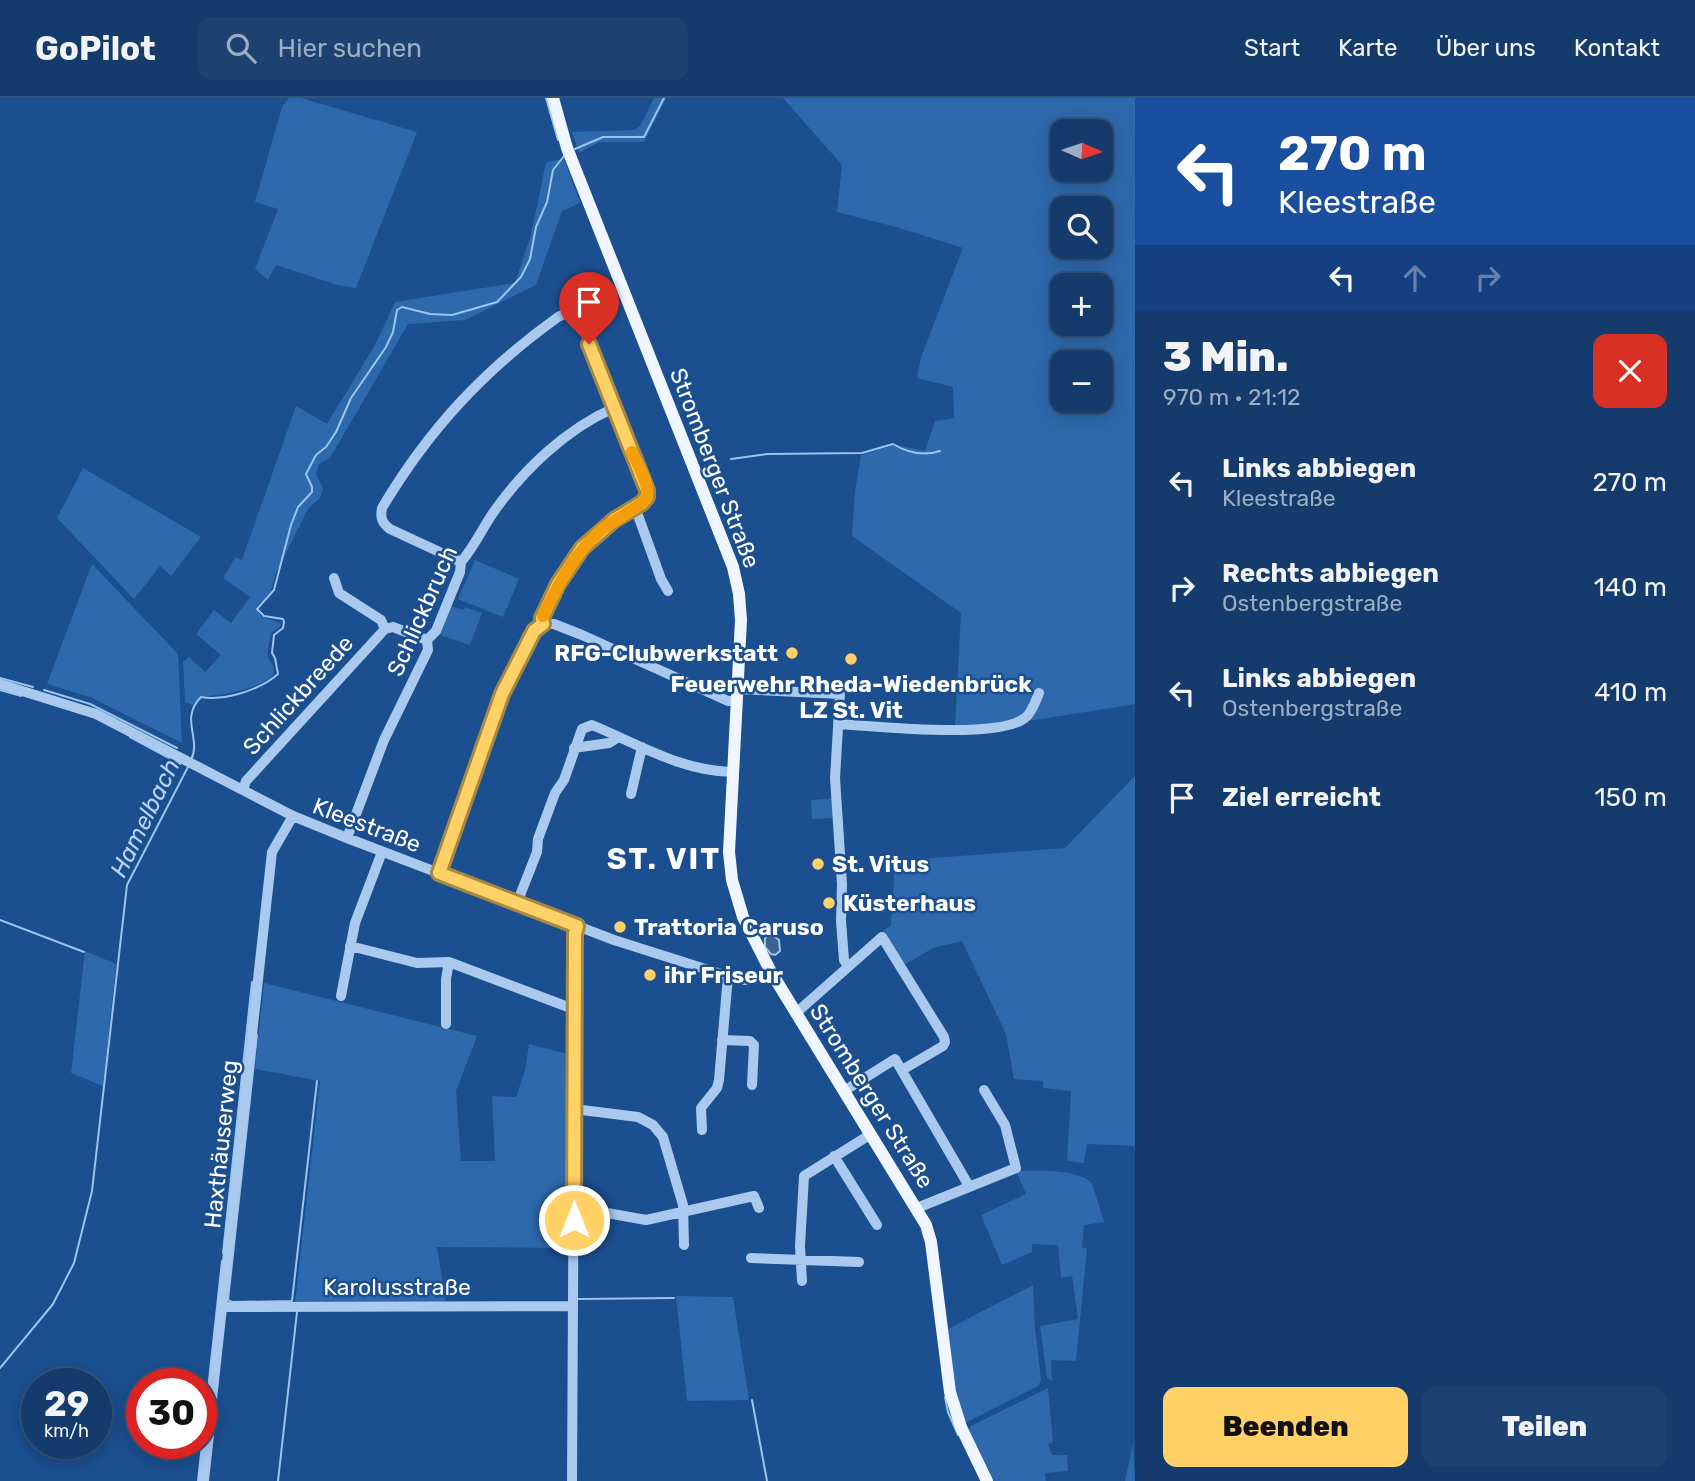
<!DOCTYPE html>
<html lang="de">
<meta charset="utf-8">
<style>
:root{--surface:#143b6b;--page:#1d4271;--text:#f1f3f6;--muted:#9dadc1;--line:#33557e;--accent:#ffd166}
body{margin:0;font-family:Rubik,sans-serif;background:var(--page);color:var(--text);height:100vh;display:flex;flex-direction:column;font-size:26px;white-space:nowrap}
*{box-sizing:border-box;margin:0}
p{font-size:23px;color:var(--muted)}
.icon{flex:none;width:38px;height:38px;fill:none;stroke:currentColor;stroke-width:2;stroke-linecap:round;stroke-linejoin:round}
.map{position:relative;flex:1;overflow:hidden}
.side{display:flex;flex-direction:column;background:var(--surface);width:560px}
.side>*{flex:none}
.hud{background:#1a4fa0;color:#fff;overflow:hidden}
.needle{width:46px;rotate:93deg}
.controls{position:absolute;left:1050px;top:21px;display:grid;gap:14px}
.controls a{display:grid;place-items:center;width:63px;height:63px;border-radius:14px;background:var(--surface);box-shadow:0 4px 18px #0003,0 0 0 2px var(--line);font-size:35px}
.speed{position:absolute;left:21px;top:1270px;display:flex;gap:14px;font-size:35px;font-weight:700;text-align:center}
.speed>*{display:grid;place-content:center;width:91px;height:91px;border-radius:50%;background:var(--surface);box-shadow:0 4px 18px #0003,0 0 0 2px var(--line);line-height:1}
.speed small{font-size:18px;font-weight:400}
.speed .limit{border:10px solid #d22;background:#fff;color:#111}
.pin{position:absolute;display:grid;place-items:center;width:60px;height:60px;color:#fff;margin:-72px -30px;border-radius:50% 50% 50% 0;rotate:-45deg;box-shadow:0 0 7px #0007}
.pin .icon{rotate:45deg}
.me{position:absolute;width:77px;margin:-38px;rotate:0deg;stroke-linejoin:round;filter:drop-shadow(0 0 5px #0008)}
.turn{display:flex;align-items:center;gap:24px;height:147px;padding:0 28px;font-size:32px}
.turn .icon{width:91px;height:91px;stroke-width:2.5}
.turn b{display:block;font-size:49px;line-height:60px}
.lanes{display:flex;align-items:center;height:66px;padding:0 28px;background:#0003;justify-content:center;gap:35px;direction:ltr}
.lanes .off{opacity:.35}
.round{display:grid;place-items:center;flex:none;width:74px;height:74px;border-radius:14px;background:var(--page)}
.summary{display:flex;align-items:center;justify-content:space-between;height:119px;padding:0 28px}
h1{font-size:42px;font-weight:800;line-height:52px}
.primary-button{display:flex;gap:14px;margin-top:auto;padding:14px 28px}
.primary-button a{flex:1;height:80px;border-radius:14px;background:var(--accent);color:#111;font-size:28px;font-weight:800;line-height:80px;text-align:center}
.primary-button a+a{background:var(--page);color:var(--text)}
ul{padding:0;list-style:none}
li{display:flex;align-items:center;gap:21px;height:105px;padding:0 28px}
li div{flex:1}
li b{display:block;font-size:26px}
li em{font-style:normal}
header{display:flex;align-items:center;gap:42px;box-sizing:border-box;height:98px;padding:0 35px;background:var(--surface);border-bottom:2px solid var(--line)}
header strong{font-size:33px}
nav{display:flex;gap:38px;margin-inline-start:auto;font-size:24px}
.search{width:490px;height:63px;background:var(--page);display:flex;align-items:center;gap:18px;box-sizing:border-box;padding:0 24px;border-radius:14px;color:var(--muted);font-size:26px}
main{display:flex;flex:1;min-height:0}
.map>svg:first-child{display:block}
.green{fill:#2e69ad;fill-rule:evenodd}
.water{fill:#3c6290;stroke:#9cc4f0;stroke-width:2}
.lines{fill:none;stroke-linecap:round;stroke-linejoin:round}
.stream{stroke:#9cc4f0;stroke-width:2}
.minor{stroke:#a9c9ee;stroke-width:10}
.major{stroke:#f0f6ff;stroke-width:12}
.route-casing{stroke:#a68842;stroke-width:18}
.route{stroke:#ffd166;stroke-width:12}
.slow{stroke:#f59e0b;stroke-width:12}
.poi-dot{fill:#ffd166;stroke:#1b4f8f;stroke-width:2.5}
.labels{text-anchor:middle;stroke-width:5;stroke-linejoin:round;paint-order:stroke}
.street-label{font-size:23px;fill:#fff;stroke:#1b4f8f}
.poi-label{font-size:23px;font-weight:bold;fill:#fff;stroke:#1b4f8f;text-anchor:start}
.water-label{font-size:24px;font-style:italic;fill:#b5d3f5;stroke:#1b4f8f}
.district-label{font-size:30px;font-weight:bold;letter-spacing:2px;fill:#fff;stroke:#1b4f8f}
</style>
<header>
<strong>GoPilot</strong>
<div class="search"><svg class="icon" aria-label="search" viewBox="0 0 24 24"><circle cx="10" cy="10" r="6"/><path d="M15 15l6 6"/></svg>Hier suchen</div>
<nav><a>Start</a><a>Karte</a><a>Über uns</a><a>Kontakt</a></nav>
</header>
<main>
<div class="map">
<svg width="1135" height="1383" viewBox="0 0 1135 1383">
<rect width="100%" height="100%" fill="#1b4f8f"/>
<path class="green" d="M 289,0 L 301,0 L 417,34 L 356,190 L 337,187 L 276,167 L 268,182 L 255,171 L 278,111 L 255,104 L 282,9 Z
M 654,0 L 666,0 L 644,44 L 599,44 L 579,55 L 572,34 L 635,32 L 640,28 Z
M 783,0 L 1135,0 L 1135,606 L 1035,622 L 1017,621 L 973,630 L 955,629 L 961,515 L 852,438 L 855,393 L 861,357 L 895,347 L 925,353 L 935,323 L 954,320 L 953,289 L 917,280 L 921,259 L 963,150 L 896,129 L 837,114 L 842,67 ZM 1062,33 L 1101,33 L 1101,72 L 1062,72 ZM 1062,110 L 1101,110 L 1101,149 L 1062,149 ZM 1062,187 L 1101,187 L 1101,226 L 1062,226 ZM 1062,264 L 1101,264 L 1101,303 L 1062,303 Z
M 564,61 L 580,105 L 562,113 L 536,187 L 465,222 L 408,226 L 330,360 L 319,366 L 316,376 L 323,390 L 320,400 L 308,411 L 275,477 L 271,493 L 255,510 L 262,519 L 281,525 L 280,529 L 271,535 C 270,542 267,551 268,558 C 269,563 275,567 274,573 C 272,589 216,599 202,598 L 193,607 L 185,604 L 183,564 L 189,559 L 205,574 L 221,557 L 196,536 L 214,512 L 231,525 L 250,499 L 223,480 L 235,459 L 242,462 L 296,308 L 327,326 L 375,247 L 395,204 L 515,185 L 531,137 L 546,64 Z
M 83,370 L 201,439 L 171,478 L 160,468 L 134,501 L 57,420 Z
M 475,462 L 519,481 L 503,519 L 458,501 Z
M 92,466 L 178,556 L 182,645 L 90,599 L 47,586 Z
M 451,508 L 463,512 L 465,509 L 482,515 L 470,547 L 440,537 Z
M 1135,678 L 1135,1048 L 1087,1046 L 1084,1065 L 1067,1063 L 1071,993 L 1043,990 L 1043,983 L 1014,981 L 1006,936 L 962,843 L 933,850 L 904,867 L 882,834 L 891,827 L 895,763 L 1065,750 Z
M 834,700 L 835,720 L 812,721 L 811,702 Z
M 85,853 L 116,866 L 103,988 L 71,975 Z
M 264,885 L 477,938 L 456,993 L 461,1063 L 495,1063 L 492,998 L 516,999 L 525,973 L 529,946 L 571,957 L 569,1150 L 437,1149 L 446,1205 L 295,1206 L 320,983 L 255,971 Z
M 1016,1073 C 1034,1072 1079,1071 1092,1085 L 1104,1124 L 1084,1127 L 1082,1149 L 1087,1151 L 1076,1263 L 1051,1262 L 1052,1283 L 1047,1280 L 1040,1228 L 1078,1221 L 1072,1178 L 1061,1179 L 1058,1147 L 1032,1146 L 1032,1154 L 1002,1167 L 981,1117 L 1026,1096 Z
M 1033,1187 L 1035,1229 L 1041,1282 L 1038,1288 L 965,1325 L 955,1291 L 948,1231 Z
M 676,1198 L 733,1199 L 749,1302 L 687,1303 Z
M 1048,1290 L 1053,1344 L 1048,1346 L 1052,1357 L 1067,1357 L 1068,1373 L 1045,1375 L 1046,1383 L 994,1383 L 969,1331 L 971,1328 Z
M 1133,1346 L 1135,1383 L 1125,1383 Z"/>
<path class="water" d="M 771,836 L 779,842 L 780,853 L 775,857 L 771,856 L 765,849 L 765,840 Z"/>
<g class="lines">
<path class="stream" d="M 546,0 L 558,42
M 575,51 L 603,39 L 644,39 L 664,0
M 731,361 L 767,356 L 862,355 L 893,346 C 908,355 925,358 940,353
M 0,580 L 33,589
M 0,592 L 21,598
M 44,592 L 90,606 L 177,650
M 130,639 L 180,666
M 191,662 C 202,640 179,622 201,599 C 225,603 260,592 278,576 L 275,560 L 272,555 L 274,537 L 283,530 L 284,524 L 283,521 L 264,518 L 257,511 L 274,492 L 291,427 L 298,409 L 312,394 L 312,389 L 306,376 L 316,357 L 326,349 L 336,334 L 351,300 L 386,249 L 393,234 L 397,212 L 402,209 L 430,216 L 452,217 L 497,204 L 521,179 L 530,161 L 536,129 L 547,104 L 553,72 L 564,58
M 0,822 L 84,854
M 257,937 L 228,1202 L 232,1204 L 292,1203 L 317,983
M 223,1155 L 252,884
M 578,1201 L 674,1200
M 0,1270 L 53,1206 L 74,1165 L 92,1093 L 127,787 L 189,667
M 945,1299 L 948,1314 L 958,1337
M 752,1302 L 767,1383
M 198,1383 L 222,1163
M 208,1383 L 213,1338
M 278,1383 L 297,1214"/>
<path class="minor" d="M 635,409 L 661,481 L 668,493
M 334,480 L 339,495 L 381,522 L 385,531
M 543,526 L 554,526 L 582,537 L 728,603 L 737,603
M 427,542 L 436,533 L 460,474 L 461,464 C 474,449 482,431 493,415 C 523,372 566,331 614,310
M 0,586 L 96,616 L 293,718 L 347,740 L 614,842 L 740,882 L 753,882 L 771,874
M 738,591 L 840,596 L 835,680 L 842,786 L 841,823 L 844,862 L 848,868
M 838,626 C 874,628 1001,642 1026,619 C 1032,614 1036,602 1039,595
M 574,650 L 609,645 L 617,640
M 243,692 L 246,683 L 385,531 L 393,529 L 427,542
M 631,696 L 642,649
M 347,740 L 384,642 L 428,552 L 427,542
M 439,775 L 492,621 L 514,569 L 534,533 L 543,526 C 542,517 547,509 551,501 C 566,471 585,443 612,423 C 625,414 646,409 647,392 L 581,224 L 575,217 L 566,215 L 558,219 C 484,272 429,331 382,410 C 380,420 382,425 390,431 L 461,464
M 517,805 L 537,754 L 538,741 L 555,695 L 564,682 L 582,631 L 592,627 C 638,646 681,673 733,674
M 350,848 L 417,865 L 449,864 L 568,909 L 575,909
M 341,898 L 355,825 L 382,754
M 796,915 L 882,839 L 944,939 L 945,944 L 943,948 L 902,972
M 446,926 L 446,881 L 449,864
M 722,942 L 750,943 L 754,947 L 752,987
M 844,993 L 895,961 L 969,1088
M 574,1011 L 638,1019 L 653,1027 L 663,1039 L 683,1107 L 684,1147
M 702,1032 L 701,1010 L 717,990 L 719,982 L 728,878
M 834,1058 L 877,1127
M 917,1110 L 1016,1070 L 1005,1027 L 984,992
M 574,1114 L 596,1113 L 646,1122 L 754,1098 L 759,1110
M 751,1160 L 859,1164
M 802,1183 L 800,1148 L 804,1078 L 871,1036
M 223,1209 L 572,1208
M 203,1383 L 272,754 L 293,718
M 572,1383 L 575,836 L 577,828"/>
<path class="major" d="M 553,0 L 567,50 L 733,469 L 739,496 L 741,522 L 729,754 L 732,782 L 743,819 L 771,874 L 926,1127 L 931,1144 L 950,1294 L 961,1329 L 987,1383"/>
</g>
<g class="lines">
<defs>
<path id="route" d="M 574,1122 L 575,836 L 577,828 L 439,775 L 502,596 L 534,533 L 543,526 L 542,520 L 558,486 L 582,450 L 614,422 L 642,405 L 647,399 L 647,392 L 589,246"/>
</defs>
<use href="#route" class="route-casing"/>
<use href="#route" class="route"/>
<path class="slow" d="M 543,518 C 558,487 574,456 601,432 C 610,425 642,407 646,401 C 652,389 637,366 632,354"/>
</g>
<g class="poi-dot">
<circle cx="792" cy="555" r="7"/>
<circle cx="851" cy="561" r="7"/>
<circle cx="818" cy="766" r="7"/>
<circle cx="829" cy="805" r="7"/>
<circle cx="620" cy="829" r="7"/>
<circle cx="650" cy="877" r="7"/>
</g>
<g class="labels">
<g class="street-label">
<text transform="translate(715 370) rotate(69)" y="8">Stromberger Straße</text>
<text transform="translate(422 513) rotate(-66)" y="8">Schlickbruch</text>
<text transform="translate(298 597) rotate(-48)" y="8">Schlickbreede</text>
<text transform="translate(367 727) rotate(21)" y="8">Kleestraße</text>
<text transform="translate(872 998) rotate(58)" y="8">Stromberger Straße</text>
<text transform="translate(221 1046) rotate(-84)" y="8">Haxthäuserweg</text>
<text x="397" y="1197">Karolusstraße</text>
</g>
<g class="poi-label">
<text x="778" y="563" text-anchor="end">RFG-Clubwerkstatt</text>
<text x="851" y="594" text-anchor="middle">Feuerwehr Rheda-Wiedenbrück<tspan x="851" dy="26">LZ St. Vit</tspan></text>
<text x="832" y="774">St. Vitus</text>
<text x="843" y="813">Küsterhaus</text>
<text x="634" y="837">Trattoria Caruso</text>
<text x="664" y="885">ihr Friseur</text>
</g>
<g class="water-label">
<text transform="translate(145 720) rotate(-64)" y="8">Hamelbach</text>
</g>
<g class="district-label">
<text x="664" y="771">ST. VIT</text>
</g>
</g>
</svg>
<div class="controls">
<a><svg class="needle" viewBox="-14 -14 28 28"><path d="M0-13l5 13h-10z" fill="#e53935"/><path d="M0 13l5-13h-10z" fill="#9dadc1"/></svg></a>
<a><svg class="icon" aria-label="search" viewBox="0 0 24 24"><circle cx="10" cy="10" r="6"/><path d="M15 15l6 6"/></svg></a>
<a>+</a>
<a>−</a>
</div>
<div class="speed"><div>29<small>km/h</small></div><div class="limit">30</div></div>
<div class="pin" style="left:589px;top:246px;background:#d93025"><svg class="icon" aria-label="arrive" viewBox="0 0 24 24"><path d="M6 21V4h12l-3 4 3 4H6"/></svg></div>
<svg class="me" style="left:574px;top:1122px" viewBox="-20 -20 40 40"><circle r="17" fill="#ffd166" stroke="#fff" stroke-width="3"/><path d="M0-11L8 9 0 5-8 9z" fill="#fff"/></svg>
</div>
<section class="side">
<div class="hud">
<div class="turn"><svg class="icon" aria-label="left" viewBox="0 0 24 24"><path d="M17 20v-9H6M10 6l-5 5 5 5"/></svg><div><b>270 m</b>Kleestraße</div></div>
<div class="lanes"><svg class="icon" aria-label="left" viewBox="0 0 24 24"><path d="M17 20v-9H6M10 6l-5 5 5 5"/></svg><svg class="icon off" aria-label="ahead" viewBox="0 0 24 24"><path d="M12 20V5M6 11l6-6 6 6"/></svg><svg class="icon off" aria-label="right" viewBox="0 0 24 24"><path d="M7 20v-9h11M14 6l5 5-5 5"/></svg></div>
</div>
<div class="summary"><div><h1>3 Min.</h1><p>970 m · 21:12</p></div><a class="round" style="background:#d93025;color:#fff"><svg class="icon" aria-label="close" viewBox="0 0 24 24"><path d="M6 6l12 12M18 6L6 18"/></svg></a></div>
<ul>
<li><svg class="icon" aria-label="left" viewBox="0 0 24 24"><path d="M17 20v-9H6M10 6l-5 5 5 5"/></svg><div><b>Links abbiegen</b><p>Kleestraße</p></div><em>270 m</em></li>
<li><svg class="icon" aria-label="right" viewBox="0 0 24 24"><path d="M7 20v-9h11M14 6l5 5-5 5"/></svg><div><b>Rechts abbiegen</b><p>Ostenbergstraße</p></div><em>140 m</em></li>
<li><svg class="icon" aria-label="left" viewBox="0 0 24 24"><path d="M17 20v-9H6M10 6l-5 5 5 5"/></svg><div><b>Links abbiegen</b><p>Ostenbergstraße</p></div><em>410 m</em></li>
<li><svg class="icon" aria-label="arrive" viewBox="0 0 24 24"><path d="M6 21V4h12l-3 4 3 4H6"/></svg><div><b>Ziel erreicht</b></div><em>150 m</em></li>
</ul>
<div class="primary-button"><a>Beenden</a><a>Teilen</a></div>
</section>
</main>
